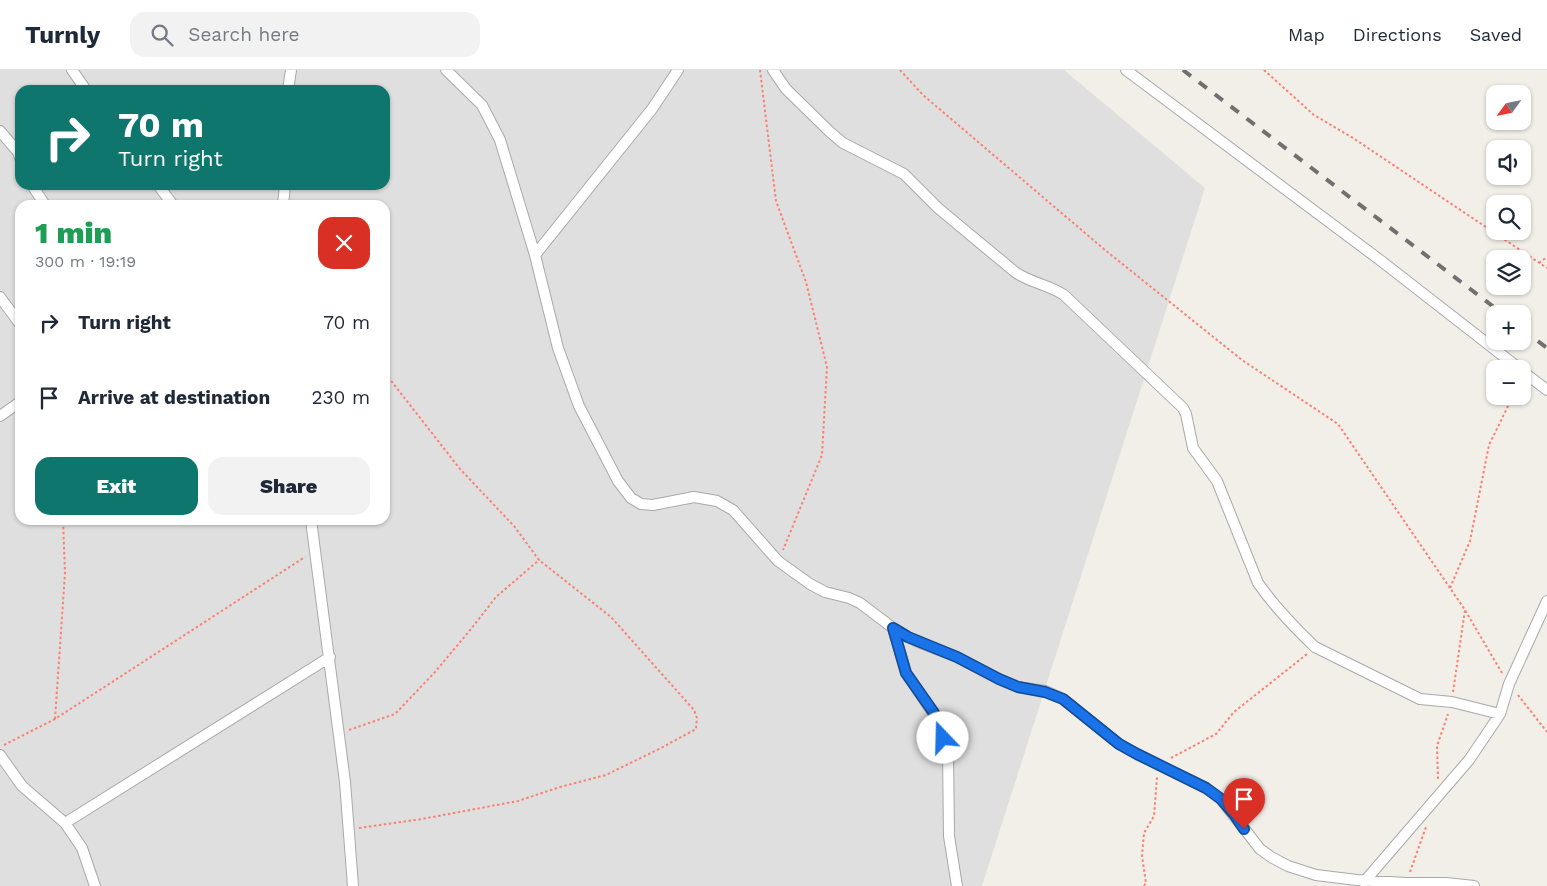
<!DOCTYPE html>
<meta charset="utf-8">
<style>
:root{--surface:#fff;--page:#f2f2f3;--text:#1f2937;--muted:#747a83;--line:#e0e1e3;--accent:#0f766e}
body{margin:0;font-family:"Work Sans",sans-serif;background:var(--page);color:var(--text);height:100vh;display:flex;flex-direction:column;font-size:19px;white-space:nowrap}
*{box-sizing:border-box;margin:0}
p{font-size:16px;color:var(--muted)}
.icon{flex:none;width:28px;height:28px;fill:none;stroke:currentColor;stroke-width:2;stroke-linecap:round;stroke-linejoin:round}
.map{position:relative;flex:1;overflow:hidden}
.panel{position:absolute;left:15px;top:130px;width:375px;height:325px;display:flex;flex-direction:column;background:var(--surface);border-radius:15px;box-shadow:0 1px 4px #0004}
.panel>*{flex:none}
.top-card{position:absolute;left:15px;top:15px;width:375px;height:105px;border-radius:15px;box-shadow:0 1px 4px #0004;background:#0f766e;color:#fff;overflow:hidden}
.needle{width:32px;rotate:237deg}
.tools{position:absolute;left:1486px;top:15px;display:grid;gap:10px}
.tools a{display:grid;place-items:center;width:45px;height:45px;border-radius:10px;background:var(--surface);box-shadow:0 1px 4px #0004;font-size:25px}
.pin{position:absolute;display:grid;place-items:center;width:42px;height:42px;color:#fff;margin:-51px -21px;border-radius:50% 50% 50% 0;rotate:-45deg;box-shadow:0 0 5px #0007}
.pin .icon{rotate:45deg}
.me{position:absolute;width:55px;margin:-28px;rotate:339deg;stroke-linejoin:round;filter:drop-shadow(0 0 4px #0008)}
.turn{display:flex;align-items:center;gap:18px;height:105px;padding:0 20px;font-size:22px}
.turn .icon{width:65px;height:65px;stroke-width:2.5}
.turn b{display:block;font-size:35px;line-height:42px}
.round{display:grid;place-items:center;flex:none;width:52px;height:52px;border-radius:15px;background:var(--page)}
.summary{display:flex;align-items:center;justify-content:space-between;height:85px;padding:0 20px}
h1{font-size:30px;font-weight:800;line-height:38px;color:#1e9e55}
.button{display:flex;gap:10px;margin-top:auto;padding:10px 20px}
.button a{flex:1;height:58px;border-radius:15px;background:var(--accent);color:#fff;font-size:20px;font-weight:800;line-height:58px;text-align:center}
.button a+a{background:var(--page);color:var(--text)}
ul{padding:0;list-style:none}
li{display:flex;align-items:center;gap:15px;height:75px;padding:0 20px}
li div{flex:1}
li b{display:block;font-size:19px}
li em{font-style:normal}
header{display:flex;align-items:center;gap:30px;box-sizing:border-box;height:70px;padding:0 25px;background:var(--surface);border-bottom:1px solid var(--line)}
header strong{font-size:24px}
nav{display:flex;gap:28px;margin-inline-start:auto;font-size:18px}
.search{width:350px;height:45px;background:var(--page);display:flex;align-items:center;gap:12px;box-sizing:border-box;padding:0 18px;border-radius:15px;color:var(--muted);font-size:19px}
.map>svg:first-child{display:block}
.residential{fill:#e0dfdf;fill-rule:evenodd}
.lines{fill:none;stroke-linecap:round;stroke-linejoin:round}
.minor-casing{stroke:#a9a9a9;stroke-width:12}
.path{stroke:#fa8072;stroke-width:2;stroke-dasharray:2.5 2.5;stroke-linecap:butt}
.minor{stroke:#fff;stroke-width:10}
.rail{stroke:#707070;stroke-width:4;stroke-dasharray:10 10;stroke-linecap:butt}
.route-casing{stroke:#114b97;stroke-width:12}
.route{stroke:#1a73e8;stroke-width:9}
</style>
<header>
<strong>Turnly</strong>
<div class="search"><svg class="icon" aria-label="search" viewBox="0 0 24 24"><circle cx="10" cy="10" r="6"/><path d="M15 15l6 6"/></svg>Search here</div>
<nav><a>Map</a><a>Directions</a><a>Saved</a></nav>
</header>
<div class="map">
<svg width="1547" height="816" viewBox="0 0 1547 816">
<rect width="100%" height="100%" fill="#f2efe9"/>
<path class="residential" d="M 0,0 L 1064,0 L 1205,118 L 982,816 L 0,816 ZM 20,20 L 385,20 L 385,115 L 20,115 ZM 20,135 L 385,135 L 385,450 L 20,450 Z"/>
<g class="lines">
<defs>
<path id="minor" d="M 72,0 L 86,20
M 446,0 L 482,35 L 500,70 L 535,185 L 558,278 L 579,336 L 618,411 L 631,428 L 641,434 L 653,435 L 694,427 L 717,431 L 733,440 L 778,491 L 810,514 L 825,522 L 849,528 L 860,533 L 893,558 L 908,567 L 923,574 L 957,587 L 999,609 L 1018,617 L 1045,621 L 1063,629 L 1119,674 L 1137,684 L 1206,718 L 1221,729 L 1260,779 L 1271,787 L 1288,796 L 1316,805 L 1357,810 L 1406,813 L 1446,813 L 1474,816
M 773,0 L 786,19 L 830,62 L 843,73 L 904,104 L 938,138 L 1015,202 C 1031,213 1049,215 1064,225 L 1183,338 L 1186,344 L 1193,378 L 1217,411 L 1258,513 C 1274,536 1295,558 1315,577 L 1420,629 L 1452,632 L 1500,644
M 1126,0 L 1380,190 L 1520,299
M 288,20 L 291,0
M 0,61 L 18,82 L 20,88
M 32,115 L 45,135
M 158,115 L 173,135
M 283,135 L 285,115
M 535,185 L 652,39 L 678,0
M 0,227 L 20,254
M 1522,301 L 1547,320
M 0,346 L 20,332
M 311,450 L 345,712 L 353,816
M 893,558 L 906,603 L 933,643 L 948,683 L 949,766 L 957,816
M 0,685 L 22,716 L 65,753 L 82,778 L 95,816
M 65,753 L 330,587
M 1364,812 L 1469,690 L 1488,662 L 1500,644 L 1509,614 L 1547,531"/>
</defs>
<use href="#minor" class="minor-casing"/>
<path class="path" d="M 760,0 L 776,131 L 806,212 L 827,297 L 822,385 L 783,480
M 900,0 L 923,25 L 1105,180 L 1242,290 L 1338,354 L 1465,540 L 1502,603
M 1264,0 L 1314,45 L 1353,68 L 1547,198
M 1539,193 L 1547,187
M 1450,518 L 1470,471 L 1489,375 L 1513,326
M 1453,622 L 1465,540
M 1518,625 L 1547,662
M 55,649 L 65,503 L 63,450
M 349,660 L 395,644 L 435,602 L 471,559 L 496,527 L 539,490 L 514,456 L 460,399 L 385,303
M 4,675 L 55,649 L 305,487
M 1171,688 L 1216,664 L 1234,642 L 1307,584
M 1438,709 L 1437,676 L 1448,644
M 359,758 L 422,749 L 518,731 L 560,717 L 606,705 L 661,678 L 696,659 L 697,648 L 694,640 L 611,547 L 539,490
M 1410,802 L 1426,757
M 1144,816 L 1146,813 L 1142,786 L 1144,763 L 1154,746 L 1157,707"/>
<use href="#minor" class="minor"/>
<path class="rail" d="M 1183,0 L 1503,244
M 1522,259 L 1547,278"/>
</g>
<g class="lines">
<defs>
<path id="route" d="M 943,668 L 934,643 L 906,603 L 893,558 L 908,567 L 957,587 L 999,609 L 1018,617 L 1045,622 L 1063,629 L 1119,674 L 1137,684 L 1206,718 L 1221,729 L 1234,744 L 1244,759"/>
</defs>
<use href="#route" class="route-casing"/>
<use href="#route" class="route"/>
</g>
</svg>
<div class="tools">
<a><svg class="needle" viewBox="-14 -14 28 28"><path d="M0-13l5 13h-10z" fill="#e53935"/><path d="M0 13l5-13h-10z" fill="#747a83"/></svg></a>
<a><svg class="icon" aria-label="sound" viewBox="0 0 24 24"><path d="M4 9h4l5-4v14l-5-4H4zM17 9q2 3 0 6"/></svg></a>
<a><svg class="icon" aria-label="search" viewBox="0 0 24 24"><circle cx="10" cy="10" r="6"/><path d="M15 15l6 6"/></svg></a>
<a><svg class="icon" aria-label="layers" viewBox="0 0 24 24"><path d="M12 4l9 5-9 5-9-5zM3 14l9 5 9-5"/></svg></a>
<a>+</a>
<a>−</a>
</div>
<div class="pin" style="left:1244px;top:759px;background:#d93025"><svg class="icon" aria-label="arrive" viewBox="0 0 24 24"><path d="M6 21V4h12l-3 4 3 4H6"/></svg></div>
<svg class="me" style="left:943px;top:668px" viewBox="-20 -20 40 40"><circle r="19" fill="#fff"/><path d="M0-13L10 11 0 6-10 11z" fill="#1a73e8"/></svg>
<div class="top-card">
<div class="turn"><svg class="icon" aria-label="right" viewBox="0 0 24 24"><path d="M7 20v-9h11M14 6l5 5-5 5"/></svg><div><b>70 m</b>Turn right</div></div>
</div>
<section class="panel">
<div class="summary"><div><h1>1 min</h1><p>300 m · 19:19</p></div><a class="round" style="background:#d93025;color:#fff"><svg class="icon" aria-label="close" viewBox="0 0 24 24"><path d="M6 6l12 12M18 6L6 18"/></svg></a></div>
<ul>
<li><svg class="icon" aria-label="right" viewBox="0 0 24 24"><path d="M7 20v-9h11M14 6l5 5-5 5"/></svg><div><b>Turn right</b></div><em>70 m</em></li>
<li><svg class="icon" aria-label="arrive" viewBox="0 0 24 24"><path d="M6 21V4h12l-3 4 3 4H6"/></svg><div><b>Arrive at destination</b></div><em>230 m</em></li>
</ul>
<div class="button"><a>Exit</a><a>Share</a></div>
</section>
</div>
